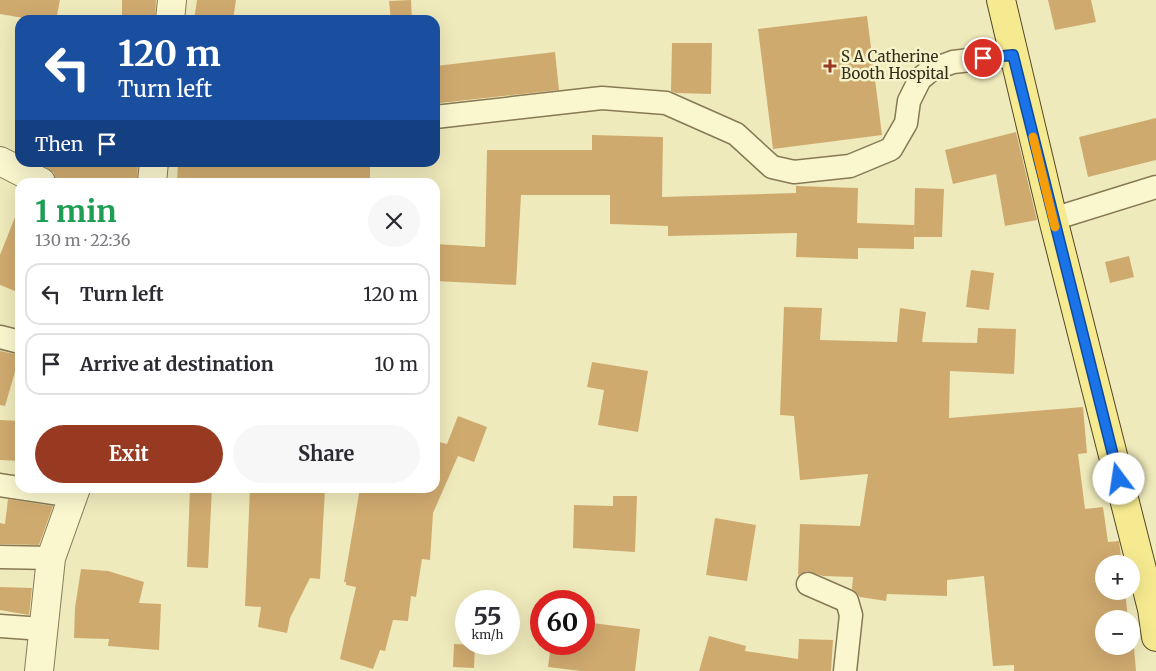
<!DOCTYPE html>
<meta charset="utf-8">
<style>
:root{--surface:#fff;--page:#f7f7f7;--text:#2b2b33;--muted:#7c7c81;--line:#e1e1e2;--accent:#983922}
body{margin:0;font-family:Merriweather,serif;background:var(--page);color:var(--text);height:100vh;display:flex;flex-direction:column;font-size:19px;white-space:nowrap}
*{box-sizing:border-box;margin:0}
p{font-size:16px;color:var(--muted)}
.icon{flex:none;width:28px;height:28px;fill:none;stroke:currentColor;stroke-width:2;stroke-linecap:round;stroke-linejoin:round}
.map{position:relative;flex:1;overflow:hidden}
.sheet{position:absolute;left:15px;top:178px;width:425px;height:315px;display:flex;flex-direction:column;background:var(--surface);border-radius:15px;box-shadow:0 5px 20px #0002}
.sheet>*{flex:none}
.top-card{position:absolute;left:15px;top:15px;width:425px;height:152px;border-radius:15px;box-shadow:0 5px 20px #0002;background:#1a4fa0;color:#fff;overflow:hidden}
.tools{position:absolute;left:1095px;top:555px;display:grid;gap:10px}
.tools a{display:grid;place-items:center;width:45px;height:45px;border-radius:50%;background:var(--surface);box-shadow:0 5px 20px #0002;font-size:25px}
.speed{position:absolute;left:455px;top:590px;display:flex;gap:10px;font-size:25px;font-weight:700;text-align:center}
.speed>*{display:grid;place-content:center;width:65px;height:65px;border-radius:50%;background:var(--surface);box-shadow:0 5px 20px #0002;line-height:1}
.speed small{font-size:12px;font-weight:400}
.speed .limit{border:8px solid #d22;background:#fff;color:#111}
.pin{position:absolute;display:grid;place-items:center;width:42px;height:42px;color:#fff;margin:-21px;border:2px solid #fff;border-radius:50%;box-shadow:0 1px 5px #0007}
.me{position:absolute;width:55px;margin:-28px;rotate:346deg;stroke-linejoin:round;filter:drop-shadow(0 0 4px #0008)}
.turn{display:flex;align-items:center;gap:18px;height:105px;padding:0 20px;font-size:22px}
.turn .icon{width:65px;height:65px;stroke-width:2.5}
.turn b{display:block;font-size:35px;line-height:42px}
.then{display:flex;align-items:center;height:48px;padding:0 20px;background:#0003;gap:10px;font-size:19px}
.round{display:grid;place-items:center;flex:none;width:52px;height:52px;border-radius:26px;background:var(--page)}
.head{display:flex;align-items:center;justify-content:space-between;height:85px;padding:0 20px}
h1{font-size:30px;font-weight:700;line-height:38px;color:#1e9e55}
.cta{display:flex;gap:10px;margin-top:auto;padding:10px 20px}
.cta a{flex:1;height:58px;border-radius:30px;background:var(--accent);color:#fff;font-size:20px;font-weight:700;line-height:58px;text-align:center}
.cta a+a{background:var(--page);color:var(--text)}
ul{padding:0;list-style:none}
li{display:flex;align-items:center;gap:15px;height:62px;margin:0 10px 8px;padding:0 10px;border:2px solid var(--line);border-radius:15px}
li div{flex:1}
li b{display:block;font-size:19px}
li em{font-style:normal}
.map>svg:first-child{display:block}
.building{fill:#cfaa6f}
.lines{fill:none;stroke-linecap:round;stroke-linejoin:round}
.minor-casing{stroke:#877954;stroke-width:25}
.tertiary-casing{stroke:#877954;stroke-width:30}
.primary-casing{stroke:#544629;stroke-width:30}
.minor{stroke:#faf6ce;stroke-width:22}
.tertiary{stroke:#faf6ce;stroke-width:28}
.primary{stroke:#f6ea90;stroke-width:28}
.route-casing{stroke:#114b97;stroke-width:12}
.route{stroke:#1a73e8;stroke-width:9}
.slow{stroke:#f59e0b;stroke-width:9}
.poi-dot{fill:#983922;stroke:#f6f3cb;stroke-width:2}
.labels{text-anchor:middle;stroke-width:5;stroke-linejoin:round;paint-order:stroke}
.poi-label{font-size:15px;fill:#352d1a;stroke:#f6f3cb;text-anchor:start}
</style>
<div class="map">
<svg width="1156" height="671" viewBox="0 0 1156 671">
<rect width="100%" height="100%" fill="#efeabb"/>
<path class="building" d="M 0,0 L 60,0 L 56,20 L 35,20 L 0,14 Z
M 122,0 L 156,0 L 155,20 L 122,19 Z
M 197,0 L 236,0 L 233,20 L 194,20 Z
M 411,0 L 412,20 L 391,20 L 389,1 Z
M 1048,0 L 1091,0 L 1096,22 L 1055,30 Z
M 867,16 L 882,135 L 773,149 L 758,29 Z
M 672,43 L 712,43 L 711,94 L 676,93 L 671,91 Z
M 555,52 L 559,90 L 440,103 L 436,66 Z
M 1156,118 L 1156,160 L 1088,177 L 1079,137 Z
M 1016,132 L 1037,220 L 1005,226 L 996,174 L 953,184 L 945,150 Z
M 592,135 L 663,137 L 662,197 L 796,193 L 796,186 L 858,188 L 857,223 L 914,225 L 914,249 L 858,248 L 858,259 L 796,257 L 797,233 L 668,236 L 668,226 L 610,224 L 610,195 L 521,195 L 516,285 L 435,281 L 435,244 L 485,247 L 487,150 L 592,150 Z
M 37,162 L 138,162 L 137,182 L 56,182 L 54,173 Z
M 178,162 L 370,162 L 370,182 L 177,182 Z
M 915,188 L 944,189 L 942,237 L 914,237 Z
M 19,207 L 20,207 L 20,293 L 0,285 L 0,255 Z
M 1129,256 L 1134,277 L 1110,283 L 1105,262 Z
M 971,270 L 994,273 L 989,310 L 966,307 Z
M 784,307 L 822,308 L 820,340 L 897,342 L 900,308 L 926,312 L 922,342 L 977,343 L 978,328 L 1016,329 L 1014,374 L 950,371 L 949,418 L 1083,407 L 1087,453 L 1078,454 L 1085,509 L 1103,507 L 1108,542 L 1119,541 L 1122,564 L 1104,564 L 1104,591 L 1125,591 L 1128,619 L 1104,619 L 1104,646 L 1131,646 L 1133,636 L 1136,671 L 1014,671 L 1014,665 L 993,666 L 984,576 L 947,580 L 947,596 L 887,594 L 886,601 L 860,597 L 852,589 L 853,577 L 823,576 L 807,571 L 798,575 L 800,524 L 860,526 L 868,474 L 800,480 L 794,416 L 780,415 Z
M 0,351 L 20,355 L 5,406 L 0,405 Z
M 592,362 L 648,371 L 638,432 L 598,425 L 604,390 L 587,387 Z
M 458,416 L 487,427 L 474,462 L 458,456 L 433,513 L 430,560 L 422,559 L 416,597 L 411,596 L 408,621 L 393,620 L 385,651 L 380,650 L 373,669 L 340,659 L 356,587 L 346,585 L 346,582 L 344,582 L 360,488 L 435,488 L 435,441 L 447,444 Z
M 0,420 L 20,421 L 20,461 L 0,460 Z
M 190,488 L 212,488 L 208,568 L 187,567 Z
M 250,488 L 325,489 L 320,579 L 310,578 L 290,618 L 287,633 L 258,627 L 261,607 L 245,606 Z
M 613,496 L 637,496 L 635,552 L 573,548 L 574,505 L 613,506 Z
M 8,499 L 53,506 L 39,545 L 0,544 L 0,523 L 5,524 Z
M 715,518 L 756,525 L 747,581 L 706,575 Z
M 81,569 L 108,571 L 144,582 L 139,603 L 161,604 L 159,650 L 108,646 L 109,639 L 74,638 L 75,608 Z
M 0,587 L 32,588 L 29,615 L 0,610 Z
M 584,622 L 640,629 L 635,671 L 581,671 L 548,667 L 551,644 L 584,644 Z
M 709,636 L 746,646 L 745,651 L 798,659 L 799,639 L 833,640 L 831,671 L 699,671 Z
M 454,644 L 475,645 L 474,668 L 453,667 Z"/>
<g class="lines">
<defs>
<path id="minor" d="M 435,117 L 602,98 L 666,103 L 736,134 L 772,167 L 794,172 L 850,166 L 891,149 L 906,123 L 909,101 L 920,79 L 931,70 L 953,62 L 1013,55
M 1053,219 L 1156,187
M 0,337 L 20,342
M 0,485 L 72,496
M 0,557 L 51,558
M 808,584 L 847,601 L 851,615 L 845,671
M 0,626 L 43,629"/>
<path id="tertiary" d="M 170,20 L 172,0
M 0,161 L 41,182
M 152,182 L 154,162
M 39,671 L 51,558 L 76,488"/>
<path id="primary" d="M 1001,0 L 1053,219 L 1152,609 L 1156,637"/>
</defs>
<use href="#minor" class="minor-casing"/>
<use href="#tertiary" class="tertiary-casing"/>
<use href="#primary" class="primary-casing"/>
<use href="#minor" class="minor"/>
<use href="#tertiary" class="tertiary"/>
<use href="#primary" class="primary"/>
</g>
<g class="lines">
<defs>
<path id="route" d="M 983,58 L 1013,55 L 1119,479"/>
</defs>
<use href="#route" class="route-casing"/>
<use href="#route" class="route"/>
<path class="slow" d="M 1033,137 L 1055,227"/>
</g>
<path class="poi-dot" d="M827.5 58.5h5v5h5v5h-5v5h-5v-5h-5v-5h5z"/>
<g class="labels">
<g class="poi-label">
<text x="841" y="62">S A Catherine<tspan x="841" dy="17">Booth Hospital</tspan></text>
</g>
</g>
</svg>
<div class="tools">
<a>+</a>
<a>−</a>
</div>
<div class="speed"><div>55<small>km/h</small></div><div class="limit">60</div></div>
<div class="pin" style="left:983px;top:58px;background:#d93025"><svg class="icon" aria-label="arrive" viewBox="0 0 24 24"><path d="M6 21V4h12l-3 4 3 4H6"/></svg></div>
<svg class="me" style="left:1119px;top:479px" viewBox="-20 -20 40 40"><circle r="19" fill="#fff"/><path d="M0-13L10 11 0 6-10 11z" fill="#1a73e8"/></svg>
<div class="top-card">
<div class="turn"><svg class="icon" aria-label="left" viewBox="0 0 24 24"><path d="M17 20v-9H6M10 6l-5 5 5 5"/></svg><div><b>120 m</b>Turn left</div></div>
<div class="then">Then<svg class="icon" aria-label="arrive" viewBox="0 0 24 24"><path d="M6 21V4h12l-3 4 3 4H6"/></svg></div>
</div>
<section class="sheet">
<div class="head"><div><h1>1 min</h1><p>130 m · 22:36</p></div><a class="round"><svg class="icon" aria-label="close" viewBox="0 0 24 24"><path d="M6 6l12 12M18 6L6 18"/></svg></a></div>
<ul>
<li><svg class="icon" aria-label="left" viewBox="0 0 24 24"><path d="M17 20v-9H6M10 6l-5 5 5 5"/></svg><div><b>Turn left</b></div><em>120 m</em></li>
<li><svg class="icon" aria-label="arrive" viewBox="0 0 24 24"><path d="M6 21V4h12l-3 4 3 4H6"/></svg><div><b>Arrive at destination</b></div><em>10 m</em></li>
</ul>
<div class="cta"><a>Exit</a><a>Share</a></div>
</section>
</div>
